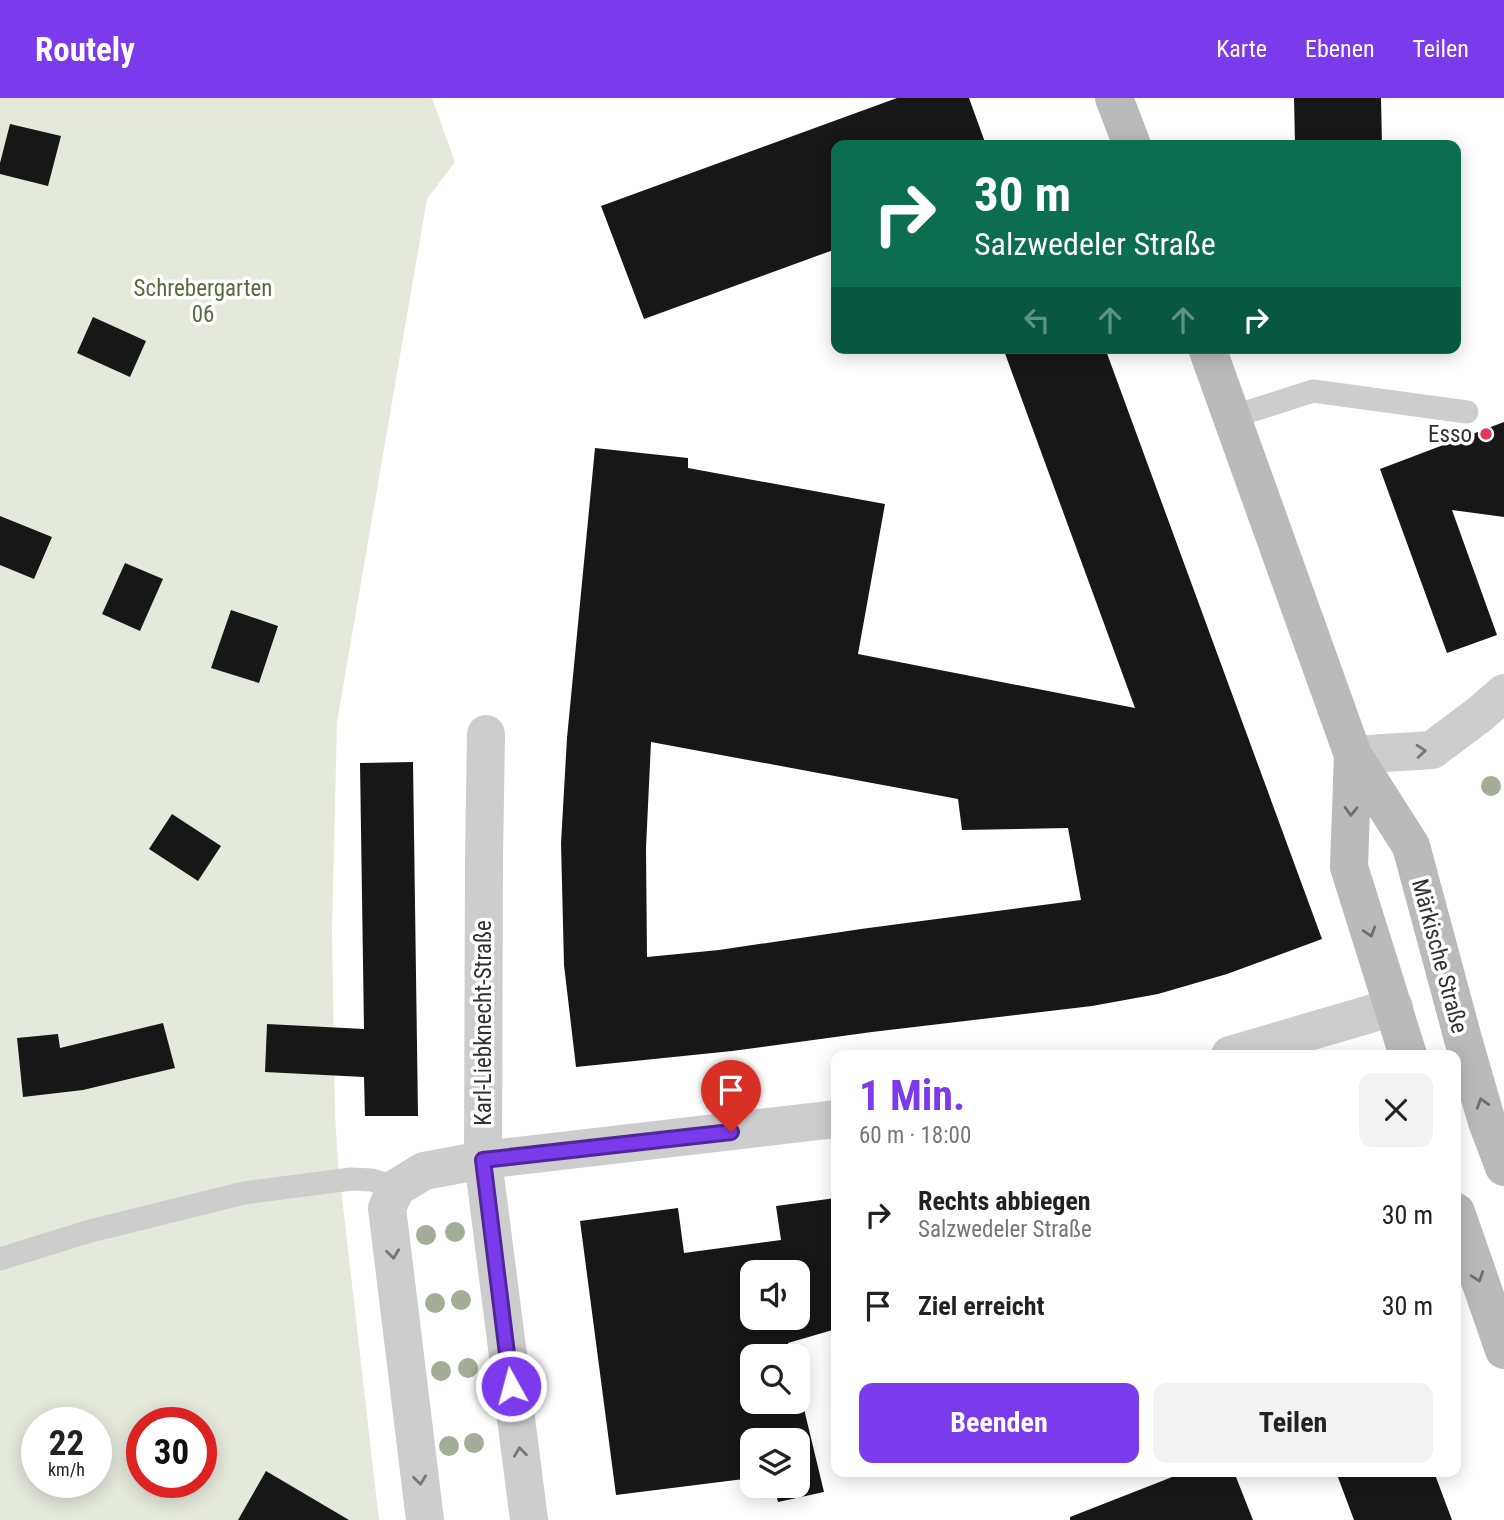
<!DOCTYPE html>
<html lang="de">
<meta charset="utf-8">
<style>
:root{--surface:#fff;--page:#f2f2f2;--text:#222;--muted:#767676;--accent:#7c3aed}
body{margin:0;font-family:"Roboto Condensed",sans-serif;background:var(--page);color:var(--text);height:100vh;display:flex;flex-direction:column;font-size:26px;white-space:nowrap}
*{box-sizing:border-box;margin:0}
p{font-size:23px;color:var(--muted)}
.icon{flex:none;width:38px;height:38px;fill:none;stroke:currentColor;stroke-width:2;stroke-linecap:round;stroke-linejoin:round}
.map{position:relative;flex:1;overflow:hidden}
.sheet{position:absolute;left:831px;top:952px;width:630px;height:427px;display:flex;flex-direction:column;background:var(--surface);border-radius:14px;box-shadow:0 4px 18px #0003}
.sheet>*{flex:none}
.top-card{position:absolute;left:831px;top:42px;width:630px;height:214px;border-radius:14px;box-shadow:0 4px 18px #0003;background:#0b6e4f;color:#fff;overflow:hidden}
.controls{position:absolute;left:740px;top:1162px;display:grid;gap:14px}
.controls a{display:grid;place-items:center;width:70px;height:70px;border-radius:14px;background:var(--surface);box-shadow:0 4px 18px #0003;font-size:35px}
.speed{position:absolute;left:21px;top:1309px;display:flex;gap:14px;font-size:35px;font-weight:700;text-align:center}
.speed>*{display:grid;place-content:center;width:91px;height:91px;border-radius:50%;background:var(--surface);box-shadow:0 4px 18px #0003;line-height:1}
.speed small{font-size:18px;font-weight:400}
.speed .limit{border:10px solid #d22;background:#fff;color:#111}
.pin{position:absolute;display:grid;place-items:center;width:60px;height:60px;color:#fff;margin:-72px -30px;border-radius:50% 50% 50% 0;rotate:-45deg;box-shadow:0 0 7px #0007}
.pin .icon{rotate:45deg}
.me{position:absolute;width:77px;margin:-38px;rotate:353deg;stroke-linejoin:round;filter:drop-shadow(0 0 5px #0008)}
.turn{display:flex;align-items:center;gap:24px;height:147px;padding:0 28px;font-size:32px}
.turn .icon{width:91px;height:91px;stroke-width:2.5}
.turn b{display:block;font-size:49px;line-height:60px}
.lanes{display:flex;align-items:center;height:66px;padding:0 28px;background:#0003;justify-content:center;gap:35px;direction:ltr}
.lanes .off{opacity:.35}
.round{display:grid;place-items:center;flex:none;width:74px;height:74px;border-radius:14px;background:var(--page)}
.overview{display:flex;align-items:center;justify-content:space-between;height:119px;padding:0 28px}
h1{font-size:42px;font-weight:700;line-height:52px;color:var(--accent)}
.primary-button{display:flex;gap:14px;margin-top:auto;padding:14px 28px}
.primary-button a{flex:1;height:80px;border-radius:14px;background:var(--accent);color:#fff;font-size:28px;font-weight:700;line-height:80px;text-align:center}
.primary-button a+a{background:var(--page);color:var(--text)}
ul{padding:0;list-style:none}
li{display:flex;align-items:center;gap:21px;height:91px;padding:0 28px}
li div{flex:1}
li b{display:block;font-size:26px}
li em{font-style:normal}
header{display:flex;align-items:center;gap:42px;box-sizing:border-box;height:98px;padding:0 35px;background:var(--accent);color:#fff}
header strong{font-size:33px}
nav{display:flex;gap:38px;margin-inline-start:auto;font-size:24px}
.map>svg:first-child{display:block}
.green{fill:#e5e9dc;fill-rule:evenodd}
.building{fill:#171717;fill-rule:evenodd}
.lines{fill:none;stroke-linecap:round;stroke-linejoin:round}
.service{stroke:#cdcdcd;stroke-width:23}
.minor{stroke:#cdcdcd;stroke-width:38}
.secondary{stroke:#bababa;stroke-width:38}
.tree{fill:#a4ad95}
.oneway{stroke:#777}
.oneway2{stroke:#6e6e6e}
.route-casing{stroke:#51269a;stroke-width:18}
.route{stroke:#7c3aed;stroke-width:12}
.poi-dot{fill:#df3a5d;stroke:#fff;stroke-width:2.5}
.labels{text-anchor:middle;stroke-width:7;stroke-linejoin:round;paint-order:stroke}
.park-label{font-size:23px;fill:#596a3f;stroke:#fff}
.poi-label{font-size:23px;fill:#303030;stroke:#fff;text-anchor:end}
.street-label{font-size:23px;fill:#303030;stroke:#fff}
</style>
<header>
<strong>Routely</strong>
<nav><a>Karte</a><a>Ebenen</a><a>Teilen</a></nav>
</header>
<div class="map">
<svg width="1504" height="1422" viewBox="0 0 1504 1422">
<rect width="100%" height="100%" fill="#fff"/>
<path class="green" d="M 0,0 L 432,0 L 455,64 L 427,101 L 337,624 L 332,832 L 335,1017 L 338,1064 L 379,1422 L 0,1422 ZM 37,1325 L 96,1325 L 96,1384 L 37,1384 ZM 142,1325 L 201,1325 L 201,1384 L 142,1384 Z"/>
<path class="building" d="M 897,0 L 969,0 L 986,47 L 836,47 L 836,151 L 644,221 L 601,108 Z
M 1294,0 L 1381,0 L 1382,47 L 1295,47 Z
M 10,26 L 61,38 L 48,88 L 0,76 L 0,65 Z
M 93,219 L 146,243 L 130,279 L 77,255 Z
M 1003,250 L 1105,250 L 1322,841 L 1227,876 L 1158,896 L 1092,908 L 872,934 L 732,953 L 576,969 L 564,867 L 561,745 L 567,640 L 595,350 L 688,360 L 688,370 L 885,406 L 858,556 L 1135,610 ZM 651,644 L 958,701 L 962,732 L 1068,730 L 1081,802 L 861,831 L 719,852 L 647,859 L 646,750 Z
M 1504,324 L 1504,419 L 1452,412 L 1497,537 L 1447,555 L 1380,371 Z
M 0,418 L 52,439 L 34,481 L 0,467 Z
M 125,465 L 163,481 L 140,533 L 102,516 Z
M 231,512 L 278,528 L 259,585 L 211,570 Z
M 413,664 L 418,1018 L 365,1018 L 364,979 L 265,974 L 267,926 L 364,931 L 360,665 Z
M 172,716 L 221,748 L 198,783 L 149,751 Z
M 163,925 L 175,970 L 83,992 L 23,999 L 17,940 L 58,936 L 60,950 Z
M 836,1100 L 836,1231 L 788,1245 L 791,1258 L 752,1258 L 752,1304 L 798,1304 L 798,1286 L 824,1394 L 778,1404 L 774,1388 L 798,1388 L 798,1342 L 752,1342 L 752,1380 L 616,1397 L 580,1123 L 678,1110 L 684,1155 L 781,1142 L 776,1108 ZM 752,1174 L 798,1174 L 798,1220 L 752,1220 Z
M 266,1373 L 349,1422 L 238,1422 Z
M 1185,1374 L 1234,1374 L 1253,1422 L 1070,1422 L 1070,1419 Z
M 1336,1374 L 1434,1374 L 1452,1422 L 1354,1422 Z"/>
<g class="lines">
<path class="service" d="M 1232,319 L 1313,293 L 1467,314
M 0,1161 L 90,1133 L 244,1095 L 351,1081 L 372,1082 L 396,1090"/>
<path class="minor" d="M 486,636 L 484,761 L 483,1062 L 529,1422
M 1353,657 L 1432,652 L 1480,616 L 1504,595
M 1230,957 L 1394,909
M 425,1422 L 387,1110 L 396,1090 L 424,1073 L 483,1062 L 836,1021"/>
<path class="secondary" d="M 1114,0 L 1132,47
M 1207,250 L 1353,657 L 1411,748 L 1463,941 L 1487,1024 L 1504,1069
M 1353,657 L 1349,769 L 1408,957
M 1456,1114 L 1504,1252"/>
</g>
<g class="tree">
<circle cx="1491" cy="688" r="10"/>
<circle cx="455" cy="1134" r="10"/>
<circle cx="426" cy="1137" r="10"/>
<circle cx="461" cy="1202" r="10"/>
<circle cx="435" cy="1205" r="10"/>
<circle cx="468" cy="1270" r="10"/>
<circle cx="441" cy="1273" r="10"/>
<circle cx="474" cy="1345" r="10"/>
<circle cx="449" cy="1348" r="10"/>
</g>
<defs><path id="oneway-chevron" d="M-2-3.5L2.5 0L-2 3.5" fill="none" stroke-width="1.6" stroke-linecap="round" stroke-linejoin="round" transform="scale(1.75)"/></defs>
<g class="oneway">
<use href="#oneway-chevron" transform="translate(1421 653) rotate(-5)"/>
<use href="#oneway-chevron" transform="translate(393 1156) rotate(83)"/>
<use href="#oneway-chevron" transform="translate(520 1354) rotate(-97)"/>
<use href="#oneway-chevron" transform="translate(420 1382) rotate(83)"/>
</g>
<g class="oneway2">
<use href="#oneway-chevron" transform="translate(1351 713) rotate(92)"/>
<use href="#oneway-chevron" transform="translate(1370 834) rotate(72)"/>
<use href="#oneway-chevron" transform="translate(1482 1005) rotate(-107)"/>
<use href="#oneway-chevron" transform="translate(1478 1179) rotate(71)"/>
</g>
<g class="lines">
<defs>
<path id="route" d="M 511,1288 L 483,1062 L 731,1034"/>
</defs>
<use href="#route" class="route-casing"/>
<use href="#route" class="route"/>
</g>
<circle class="poi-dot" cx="1486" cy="336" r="7"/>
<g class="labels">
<g class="park-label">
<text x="203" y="198">Schrebergarten<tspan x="203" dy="26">06</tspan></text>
</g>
<g class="poi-label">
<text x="1472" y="344">Esso</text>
</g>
<g class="street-label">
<text transform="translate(1440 858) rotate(75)" y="8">Märkische Straße</text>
<text transform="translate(483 925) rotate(-90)" y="8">Karl-Liebknecht-Straße</text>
</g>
</g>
</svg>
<div class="controls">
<a><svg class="icon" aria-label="sound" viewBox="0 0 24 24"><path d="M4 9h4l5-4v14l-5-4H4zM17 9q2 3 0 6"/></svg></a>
<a><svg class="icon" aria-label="search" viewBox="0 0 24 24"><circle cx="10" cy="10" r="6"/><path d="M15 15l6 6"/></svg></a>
<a><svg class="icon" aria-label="layers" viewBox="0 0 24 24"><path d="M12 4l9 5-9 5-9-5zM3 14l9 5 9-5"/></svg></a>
</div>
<div class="speed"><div>22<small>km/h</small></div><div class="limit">30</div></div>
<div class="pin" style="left:731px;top:1034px;background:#d93025"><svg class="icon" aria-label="arrive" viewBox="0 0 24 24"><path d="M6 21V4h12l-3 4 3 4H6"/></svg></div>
<svg class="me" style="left:511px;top:1288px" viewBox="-20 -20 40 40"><circle r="17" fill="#7c3aed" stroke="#fff" stroke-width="3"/><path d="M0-11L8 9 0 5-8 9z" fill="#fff"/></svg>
<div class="top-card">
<div class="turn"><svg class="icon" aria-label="right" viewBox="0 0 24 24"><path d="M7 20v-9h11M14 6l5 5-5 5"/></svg><div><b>30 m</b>Salzwedeler Straße</div></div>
<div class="lanes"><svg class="icon off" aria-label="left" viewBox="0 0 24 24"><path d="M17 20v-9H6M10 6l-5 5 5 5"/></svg><svg class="icon off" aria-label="ahead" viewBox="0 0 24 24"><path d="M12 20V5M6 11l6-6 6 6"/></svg><svg class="icon off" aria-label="ahead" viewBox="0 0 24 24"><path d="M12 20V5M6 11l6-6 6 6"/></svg><svg class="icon" aria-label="right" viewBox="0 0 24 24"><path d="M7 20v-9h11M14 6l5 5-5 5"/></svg></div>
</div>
<section class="sheet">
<div class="overview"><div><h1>1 Min.</h1><p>60 m · 18:00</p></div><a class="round"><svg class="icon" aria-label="close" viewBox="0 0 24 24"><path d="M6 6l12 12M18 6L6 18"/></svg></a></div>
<ul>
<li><svg class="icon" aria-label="right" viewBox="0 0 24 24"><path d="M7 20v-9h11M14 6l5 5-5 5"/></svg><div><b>Rechts abbiegen</b><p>Salzwedeler Straße</p></div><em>30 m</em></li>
<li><svg class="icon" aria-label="arrive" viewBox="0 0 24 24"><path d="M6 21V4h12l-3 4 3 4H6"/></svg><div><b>Ziel erreicht</b></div><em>30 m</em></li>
</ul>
<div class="primary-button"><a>Beenden</a><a>Teilen</a></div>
</section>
</div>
